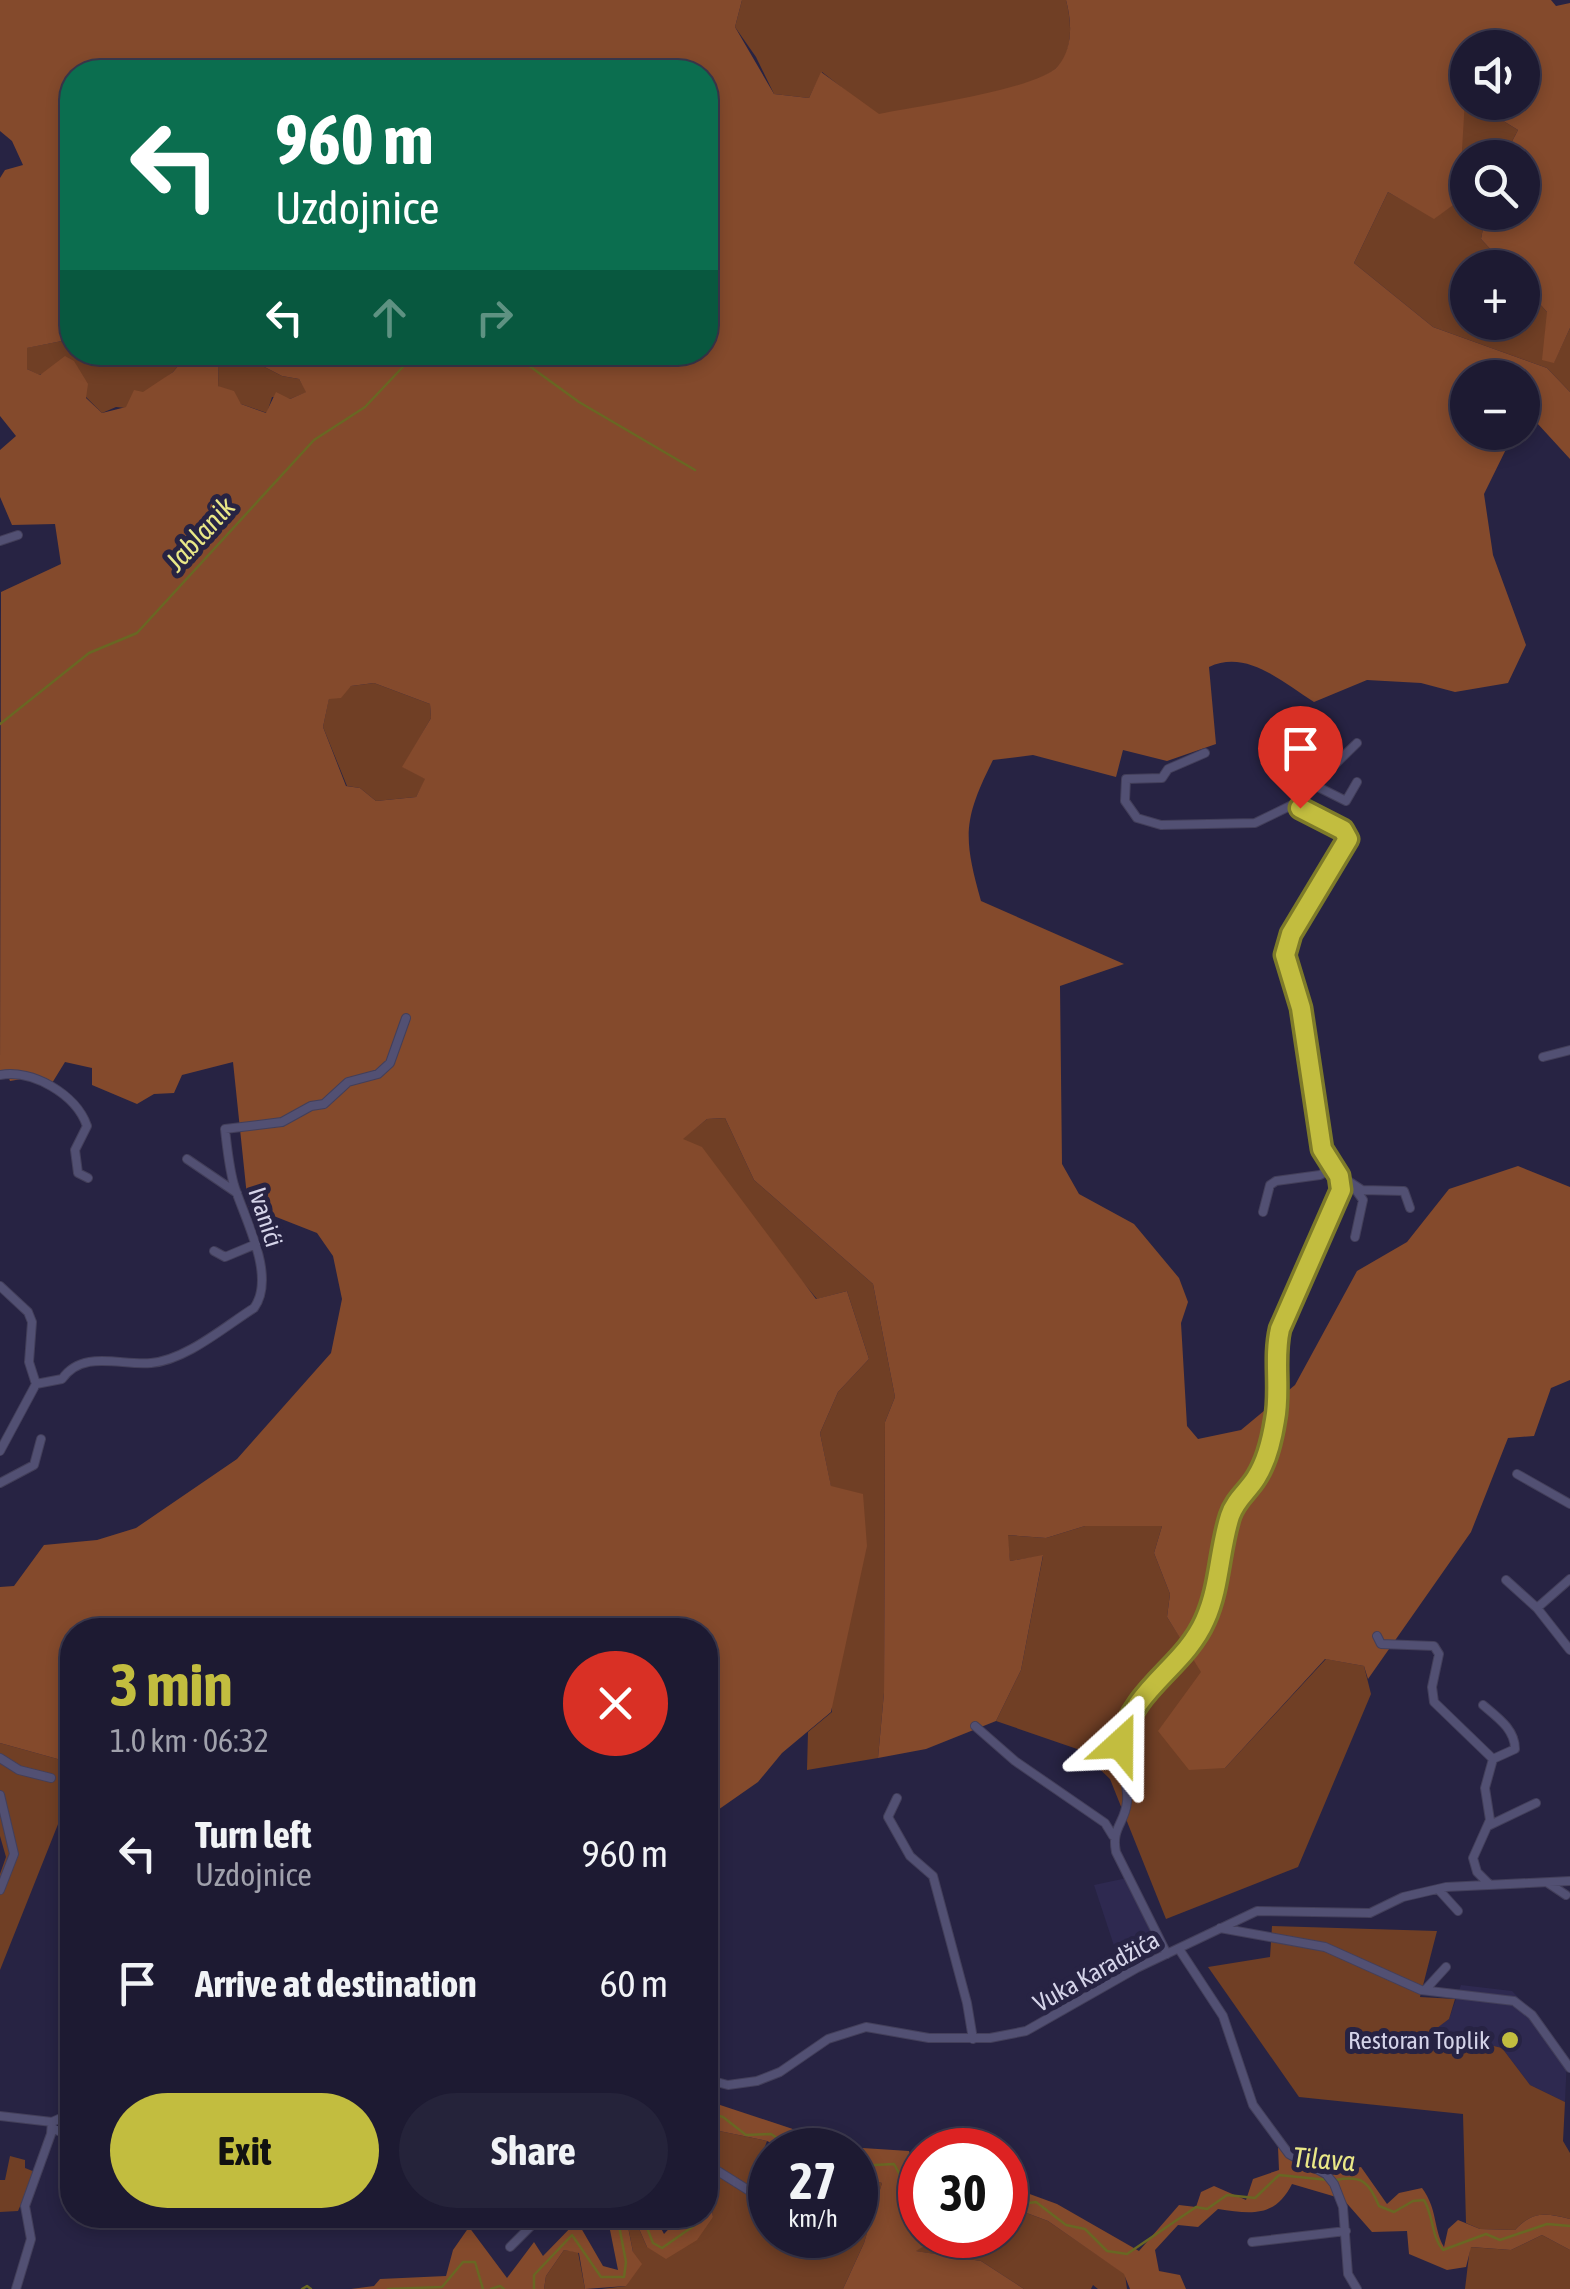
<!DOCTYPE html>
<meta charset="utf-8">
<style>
:root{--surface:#1d1a32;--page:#25233a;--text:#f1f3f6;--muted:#a0a1ac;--line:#3b384d;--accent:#c2bd3f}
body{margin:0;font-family:"Asap Condensed",sans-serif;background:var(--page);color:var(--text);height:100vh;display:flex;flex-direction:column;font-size:38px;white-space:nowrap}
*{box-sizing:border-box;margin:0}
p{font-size:32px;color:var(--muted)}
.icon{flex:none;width:55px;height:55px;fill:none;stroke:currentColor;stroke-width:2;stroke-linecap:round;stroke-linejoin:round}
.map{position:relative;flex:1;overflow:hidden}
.side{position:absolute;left:60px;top:1618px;width:658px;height:610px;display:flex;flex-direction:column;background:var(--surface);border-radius:40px;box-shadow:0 5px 15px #0003,0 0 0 2px var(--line)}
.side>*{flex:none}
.top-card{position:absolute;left:60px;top:60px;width:658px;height:305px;border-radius:40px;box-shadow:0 5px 15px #0003,0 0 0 2px var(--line);background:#0b6e4f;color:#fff;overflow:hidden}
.buttons{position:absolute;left:1450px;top:30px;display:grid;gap:20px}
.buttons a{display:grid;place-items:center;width:90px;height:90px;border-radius:50%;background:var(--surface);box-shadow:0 5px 15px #0003,0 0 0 2px var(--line);font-size:50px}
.speed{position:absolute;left:748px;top:2128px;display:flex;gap:20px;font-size:50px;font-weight:700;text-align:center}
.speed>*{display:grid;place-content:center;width:130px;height:130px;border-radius:50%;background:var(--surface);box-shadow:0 5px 15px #0003,0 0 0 2px var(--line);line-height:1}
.speed small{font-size:25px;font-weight:400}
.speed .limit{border:15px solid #d22;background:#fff;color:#111}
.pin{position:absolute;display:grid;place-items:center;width:85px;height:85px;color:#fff;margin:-102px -42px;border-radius:50% 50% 50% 0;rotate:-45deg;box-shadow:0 0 10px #0007}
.pin .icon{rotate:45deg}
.me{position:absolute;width:110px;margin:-55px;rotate:24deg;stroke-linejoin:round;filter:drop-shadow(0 0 8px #0008)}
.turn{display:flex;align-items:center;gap:35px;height:210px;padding:0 50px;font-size:45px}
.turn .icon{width:130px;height:130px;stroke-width:2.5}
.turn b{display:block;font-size:70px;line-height:85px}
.lanes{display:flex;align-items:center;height:95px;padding:0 50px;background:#0003;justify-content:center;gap:50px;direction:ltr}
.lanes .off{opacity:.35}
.round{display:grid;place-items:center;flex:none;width:105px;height:105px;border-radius:52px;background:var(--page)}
.summary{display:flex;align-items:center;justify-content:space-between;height:170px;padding:0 50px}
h1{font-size:60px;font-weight:700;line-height:75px;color:var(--accent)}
.primary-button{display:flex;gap:20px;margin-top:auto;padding:20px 50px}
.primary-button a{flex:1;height:115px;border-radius:60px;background:var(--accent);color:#111;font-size:40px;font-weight:700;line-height:115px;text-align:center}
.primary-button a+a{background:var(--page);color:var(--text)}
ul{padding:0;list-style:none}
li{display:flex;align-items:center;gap:30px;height:130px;padding:0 50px}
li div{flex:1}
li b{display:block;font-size:38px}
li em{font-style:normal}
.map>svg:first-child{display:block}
.built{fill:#2e2950}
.green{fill:#703f25}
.forest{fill:#844a2c;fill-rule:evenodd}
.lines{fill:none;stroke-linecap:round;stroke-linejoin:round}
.stream{stroke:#696723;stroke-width:2.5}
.minor-casing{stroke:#433f5a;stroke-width:10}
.minor{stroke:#525073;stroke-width:8}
.route-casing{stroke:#7e7b29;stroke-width:25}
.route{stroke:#c2bd3f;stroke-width:18}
.poi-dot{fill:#c2bd3f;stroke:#272343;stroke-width:4}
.labels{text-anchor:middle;stroke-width:10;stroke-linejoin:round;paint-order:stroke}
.street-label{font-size:25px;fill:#d4d3e8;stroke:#272343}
.poi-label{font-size:25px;fill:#d4d3e8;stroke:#272343;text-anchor:end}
.water-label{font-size:28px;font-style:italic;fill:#e9e787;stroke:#272343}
</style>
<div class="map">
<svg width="1570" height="2289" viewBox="0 0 1570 2289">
<rect width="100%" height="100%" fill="#272343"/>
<path class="built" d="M 1127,1878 L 1160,1951 L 1122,1970 L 1094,1885 Z
M 1461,1985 L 1512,1991 L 1542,2022 L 1567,2057 L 1565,2102 L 1530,2085 L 1502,2048 L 1432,2031 L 1449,2019 Z"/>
<path class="green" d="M 742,0 L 1066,0 C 1072,22 1074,57 1053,71 C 1017,95 926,108 882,119 L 822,72 L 809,98 L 774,94 L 756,57 L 735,27 Z
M 1463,95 L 1468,102 L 1474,103 L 1518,130 L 1504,157 L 1468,158 L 1468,212 L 1486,213 L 1481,239 L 1507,267 L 1468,268 L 1468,322 L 1522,322 L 1523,285 L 1547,312 L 1554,362 L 1570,328 L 1570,392 L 1547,368 L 1433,327 L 1354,263 L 1388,192 L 1434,218 L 1459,201 Z
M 72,339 L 72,352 L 189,353 L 173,372 L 126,408 L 116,407 L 102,413 L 86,397 L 65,357 L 48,372 L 39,375 L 27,369 L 26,348 Z
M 219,353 L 248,353 L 249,359 L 282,376 L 299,379 L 307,392 L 290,399 L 272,397 L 267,413 L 241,404 L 218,386 Z
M 374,683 L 430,704 L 431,718 L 403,767 L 426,779 L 416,797 L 376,801 L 360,788 L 347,786 L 323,727 L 329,698 L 351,686 Z
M 725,1118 L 754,1180 L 873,1284 L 895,1397 L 885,1422 L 884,1693 L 878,1758 L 807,1770 L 808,1732 L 832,1712 L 831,1487 L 820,1433 L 838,1392 L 869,1359 L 847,1291 L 817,1299 L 682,1139 L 707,1119 Z
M 1085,1526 L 1162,1526 L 1154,1553 L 1170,1594 L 1167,1617 L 1202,1672 L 1225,1768 L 1326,1659 L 1364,1666 L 1371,1694 L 1298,1867 L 1166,1919 L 1110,1779 L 1080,1750 L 996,1721 L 1021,1670 L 1043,1556 L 1010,1561 L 1007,1535 L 1046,1538 Z
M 0,1743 L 72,1763 L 72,1789 L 0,1970 L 0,1874 L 6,1857 L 0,1836 Z
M 1272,1926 L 1437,1931 L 1420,1997 L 1455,1999 L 1449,2019 L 1433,2031 L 1502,2048 L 1530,2085 L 1565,2102 L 1563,2141 L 1570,2153 L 1570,2219 C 1547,2213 1532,2211 1515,2230 L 1480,2229 L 1466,2223 L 1463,2114 L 1299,2097 L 1208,1967 L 1270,1957 Z
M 705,2128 L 767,2141 L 753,2179 L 770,2189 L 770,2235 L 855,2235 L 855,2176 L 882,2183 L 864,2243 L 843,2289 L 601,2289 L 626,2286 L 633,2252 L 626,2216 L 633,2215 L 647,2247 L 713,2217 L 710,2196 L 705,2190 Z
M 10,2156 L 25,2160 L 25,2168 L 35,2172 L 18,2211 L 0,2212 L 0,2180 L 5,2180 Z
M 1005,2205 L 1048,2221 L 1125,2274 L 1127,2289 L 1098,2289 L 1093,2285 L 1091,2289 L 1024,2289 L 981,2261 L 915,2251 L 943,2235 L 1005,2235 Z
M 1542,2235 L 1570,2250 L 1570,2289 L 1465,2289 L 1470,2247 L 1511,2250 Z
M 564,2250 L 578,2252 L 585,2289 L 544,2289 L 546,2276 Z"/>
<path class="forest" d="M 0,0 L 742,0 L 735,27 L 774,94 L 809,98 L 821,72 L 879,114 C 914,107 1039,89 1058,66 C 1073,48 1072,22 1066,0 L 1551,0 L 1556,6 L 1570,3 L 1570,328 L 1554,363 L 1542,360 L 1547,312 L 1523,285 L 1522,268 L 1507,267 L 1481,239 L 1486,213 L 1522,212 L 1522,158 L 1504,157 L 1518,130 L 1474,103 L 1522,102 L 1522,48 L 1468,48 L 1459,201 L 1434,219 L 1388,192 L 1354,263 L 1433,327 L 1547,368 L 1570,392 L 1570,459 L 1526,411 L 1523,416 L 1522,378 L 1468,378 L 1468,432 L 1514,433 L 1484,494 L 1493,555 L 1526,645 L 1508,683 L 1455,692 L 1421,683 L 1367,680 L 1314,702 C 1282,682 1247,649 1209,667 L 1216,744 L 1167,761 L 1123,750 L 1116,777 L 1033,755 L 993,760 C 963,820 963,837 981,901 L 1124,964 L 1060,986 L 1062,1164 L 1079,1194 L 1134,1224 L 1179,1278 L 1188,1302 L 1181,1323 L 1187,1426 L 1198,1439 L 1241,1430 L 1295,1385 L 1357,1271 L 1407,1242 L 1449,1189 L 1518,1166 L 1570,1187 L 1570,1380 L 1551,1388 L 1534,1436 L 1508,1438 L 1471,1532 L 1368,1679 L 1364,1666 L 1325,1659 L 1225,1768 L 1189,1770 L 1158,1731 L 1201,1672 L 1167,1617 L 1170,1594 L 1154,1553 L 1162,1526 L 1085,1526 L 1046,1538 L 1008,1535 L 1010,1561 L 1043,1555 L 1021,1670 L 996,1721 L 926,1749 L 878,1758 L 884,1693 L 885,1422 L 895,1397 L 873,1284 L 754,1180 L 725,1118 L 707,1119 L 683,1139 L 702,1147 L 816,1299 L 847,1291 L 869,1359 L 838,1392 L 820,1433 L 831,1486 L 863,1494 L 867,1546 L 831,1712 L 782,1753 L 758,1782 L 705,1819 L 705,1630 L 72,1630 L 72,1763 L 0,1743 L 0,1587 L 14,1586 L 44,1545 L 97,1540 L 136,1528 L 237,1459 L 331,1353 L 342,1299 L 333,1256 L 317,1233 L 248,1206 L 233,1062 L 182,1075 L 174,1093 L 154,1094 L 137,1104 L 92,1085 L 92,1068 L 65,1062 L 49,1088 L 33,1077 L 10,1081 L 6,1071 L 0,1072 L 1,592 L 61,564 L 55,524 L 12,525 L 0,497 L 0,450 L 16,436 L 0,416 L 0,178 L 5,170 L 23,165 L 12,141 L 0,131 ZM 72,72 L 705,72 L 705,352 L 248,353 L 249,359 L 282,376 L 299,379 L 306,392 L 290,399 L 276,392 L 266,413 L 241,404 L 234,391 L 218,386 L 219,353 L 189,353 L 173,372 L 143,392 L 134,390 L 126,407 L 102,413 L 86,398 L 88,384 L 74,361 L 65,356 L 40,375 L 27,369 L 27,348 L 72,339 ZM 374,683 L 430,704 L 431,718 L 402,767 L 425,779 L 416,797 L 376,801 L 360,788 L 346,786 L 323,727 L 329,699 L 341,698 L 351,686 Z
M 705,2100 L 847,2147 L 909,2151 L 920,2187 L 920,2235 L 943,2235 L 916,2251 L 981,2261 L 1024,2289 L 843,2289 L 864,2243 L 882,2183 L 855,2176 L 855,2150 L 787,2150 L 767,2141 L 705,2128 Z
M 1278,2147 L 1326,2175 L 1361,2167 L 1387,2204 L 1399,2193 L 1422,2188 C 1438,2210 1433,2228 1444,2247 L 1448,2229 L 1458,2220 L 1480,2229 L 1515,2230 C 1532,2211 1546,2213 1570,2219 L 1570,2250 L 1542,2235 L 1511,2250 L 1471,2247 L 1466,2267 L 1447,2270 L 1409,2254 L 1407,2231 L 1372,2232 L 1343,2199 L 1292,2184 C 1275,2218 1251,2214 1218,2209 L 1198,2227 L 1178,2225 L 1155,2250 L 1159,2271 L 1180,2275 L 1186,2289 L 1130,2289 L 1124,2274 L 1048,2221 L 1005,2205 L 1005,2185 L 1057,2204 L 1139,2251 L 1179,2205 L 1196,2207 L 1201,2192 L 1214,2186 L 1246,2200 L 1253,2179 L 1279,2170 Z
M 705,2190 L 710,2196 L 713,2217 L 697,2240 L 666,2259 L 647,2247 L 633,2215 L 654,2215 L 664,2234 L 682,2215 L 705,2215 Z
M 607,2215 L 629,2215 L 626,2217 L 633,2252 L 642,2264 L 626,2286 L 585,2289 L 579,2253 L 564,2250 L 546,2276 L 544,2289 L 351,2289 L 374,2286 L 380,2279 L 446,2276 L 453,2250 L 469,2227 L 507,2278 L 534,2242 L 543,2256 L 577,2221 L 603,2266 L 618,2270 Z"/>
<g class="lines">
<path class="stream" d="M 510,352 L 579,402 L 695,470
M 0,724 L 89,653 L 137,633 L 314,440 L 365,407 L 417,352
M 705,2112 L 723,2117 L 746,2135 L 771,2134 L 792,2148 L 828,2150
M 855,2166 L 894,2164 L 920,2211
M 1336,2180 C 1362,2175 1369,2182 1379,2206 L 1394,2212 L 1413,2201 L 1424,2200 C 1434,2217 1431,2236 1443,2250 L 1486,2234 L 1500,2240 L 1547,2224 L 1570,2226
M 1005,2196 L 1014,2205 L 1036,2202 L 1066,2225 L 1085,2229 L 1107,2251 L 1127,2254 L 1196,2207 L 1207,2209 L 1227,2195 L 1255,2198 L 1279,2175 L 1328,2180
M 642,2215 L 653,2243 L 662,2248 L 695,2225 L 697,2215
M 302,2289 L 307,2286 L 311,2289
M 388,2289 L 442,2287 L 463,2262 L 475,2262 L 483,2289
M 491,2289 L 500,2286 L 504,2289
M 534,2289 L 534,2275 L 572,2235 L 601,2277 L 624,2277 L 626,2262 L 617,2215"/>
<defs>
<path id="minor" d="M 0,541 L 18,535
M 1205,753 L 1168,769 L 1162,778 L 1126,779 L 1125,801 L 1137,818 L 1161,825 L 1255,823 L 1294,804 L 1357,743
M 1316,786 L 1346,801 L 1357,782
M 1543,1057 L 1570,1050
M 0,1075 C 32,1069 76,1094 87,1126 L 75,1150 L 78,1173 L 88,1178
M 187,1159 L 237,1193
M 1339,1175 L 1362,1190 L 1404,1191 L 1410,1208
M 1353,1186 L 1363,1200 L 1355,1237
M 1263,1212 L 1270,1185 L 1276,1181 L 1320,1175 L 1331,1169
M 214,1251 L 225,1257 L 256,1244
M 0,1286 L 28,1312 L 32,1322 L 29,1362 L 36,1384 L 0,1451
M 36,1384 L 62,1379 C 83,1349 121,1366 151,1363 C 186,1360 224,1327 254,1308 C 277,1276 244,1218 234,1185 C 229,1167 227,1148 225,1129 L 282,1122 L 311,1106 L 324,1104 L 348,1082 L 378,1074 L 390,1063 L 406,1018
M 1517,1474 L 1570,1504
M 0,1483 L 34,1465 L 41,1439
M 1506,1580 L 1537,1608 L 1570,1650
M 1537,1608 L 1570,1579
M 1377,1636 L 1381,1644 L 1434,1646 L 1439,1654 L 1432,1687 L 1434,1702 L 1493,1759 L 1485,1788 L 1490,1820 L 1473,1858 L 1477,1872 L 1489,1884
M 1483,1705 C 1497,1717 1515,1729 1515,1749 L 1493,1759
M 975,1726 L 1015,1761 L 1105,1823 L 1113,1836
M 0,1758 L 19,1770 L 51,1778
M 0,1795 L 14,1854 L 0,1890
M 897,1798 L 888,1817 L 910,1856 L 933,1876 L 967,2003 L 973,2039
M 1488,1826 L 1536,1803
M 705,1873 L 709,1883 L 705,1917
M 1548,1883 L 1566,1895
M 1438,1889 L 1458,1911
M 1220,1928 L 1325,1947 L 1421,1990 L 1514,2001 L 1532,2015 L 1570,2068
M 1179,1949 L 1223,2016 L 1253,2105 L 1289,2154 L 1326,2174 L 1334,2184 L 1343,2207 L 1348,2274 L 1357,2289
M 1167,1954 L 1116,1852 C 1111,1828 1125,1823 1127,1802 C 1129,1782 1118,1761 1121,1741 C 1129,1690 1182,1668 1203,1625 C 1220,1590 1218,1550 1231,1514 C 1237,1495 1255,1483 1263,1463 C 1282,1419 1269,1374 1280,1329 L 1341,1190 L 1339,1175 L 1322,1149 L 1301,1008 L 1285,955 L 1291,935 L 1348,839 L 1343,830 L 1294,804
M 1425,1990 L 1446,1967
M 705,2079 L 728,2085 L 757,2081 L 780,2072 L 828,2039 L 866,2027 L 929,2038 L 990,2038 L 1026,2031 L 1137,1968 L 1257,1911 L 1370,1913 L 1403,1897 L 1446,1887 L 1570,1881
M 0,2116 L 52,2122 L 72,2113
M 52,2128 L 72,2137
M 705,2163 L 748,2190 L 770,2197
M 442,2215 L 449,2225
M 1252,2242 L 1346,2231
M 510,2247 L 542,2215
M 16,2289 L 31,2239 L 25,2206 L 51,2134 L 52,2122"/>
</defs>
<use href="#minor" class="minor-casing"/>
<use href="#minor" class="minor"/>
</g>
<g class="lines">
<defs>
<path id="route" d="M 1120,1744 C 1133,1687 1184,1668 1205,1620 C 1220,1587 1219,1550 1230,1516 C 1235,1500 1248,1491 1256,1478 C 1267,1461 1272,1439 1275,1420 C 1281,1390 1273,1359 1280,1329 L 1341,1190 L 1339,1176 L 1322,1149 L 1301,1008 L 1285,955 L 1291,934 L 1348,839 L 1343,830 L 1300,808"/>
</defs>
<use href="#route" class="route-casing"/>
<use href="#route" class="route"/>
</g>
<circle class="poi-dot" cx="1510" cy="2040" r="10"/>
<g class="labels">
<g class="street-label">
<text transform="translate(266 1217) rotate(72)" y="9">Ivanići</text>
<text transform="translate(1096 1971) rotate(-29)" y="9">Vuka Karadžića</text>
</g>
<g class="poi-label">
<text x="1490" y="2049">Restoran Toplik</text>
</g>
<g class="water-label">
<text transform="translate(200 534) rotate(-48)" y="10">Jablanik</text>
<text transform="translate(1324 2159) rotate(4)" y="10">Tilava</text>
</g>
</g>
</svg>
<div class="buttons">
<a><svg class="icon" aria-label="sound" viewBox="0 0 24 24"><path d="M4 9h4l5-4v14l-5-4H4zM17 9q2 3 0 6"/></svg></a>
<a><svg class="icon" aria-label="search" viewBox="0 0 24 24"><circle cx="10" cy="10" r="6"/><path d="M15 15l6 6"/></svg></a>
<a>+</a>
<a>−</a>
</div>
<div class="speed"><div>27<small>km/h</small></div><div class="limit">30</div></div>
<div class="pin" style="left:1300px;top:808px;background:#d93025"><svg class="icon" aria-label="arrive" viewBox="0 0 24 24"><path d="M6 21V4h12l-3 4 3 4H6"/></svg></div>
<svg class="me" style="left:1120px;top:1744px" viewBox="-20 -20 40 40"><path d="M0-17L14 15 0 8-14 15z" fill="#c2bd3f" stroke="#fff" stroke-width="4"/></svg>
<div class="top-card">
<div class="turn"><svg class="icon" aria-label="left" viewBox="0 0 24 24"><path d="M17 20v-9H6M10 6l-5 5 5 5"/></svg><div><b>960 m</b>Uzdojnice</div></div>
<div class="lanes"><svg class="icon" aria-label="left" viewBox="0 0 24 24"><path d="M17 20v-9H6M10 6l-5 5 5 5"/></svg><svg class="icon off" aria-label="ahead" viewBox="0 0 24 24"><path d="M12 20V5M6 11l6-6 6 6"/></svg><svg class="icon off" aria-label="right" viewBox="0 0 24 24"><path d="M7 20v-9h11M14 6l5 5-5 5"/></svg></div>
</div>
<section class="side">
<div class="summary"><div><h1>3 min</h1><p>1.0 km · 06:32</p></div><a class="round" style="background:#d93025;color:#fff"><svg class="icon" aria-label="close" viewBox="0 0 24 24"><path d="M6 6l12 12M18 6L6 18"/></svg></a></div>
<ul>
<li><svg class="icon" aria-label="left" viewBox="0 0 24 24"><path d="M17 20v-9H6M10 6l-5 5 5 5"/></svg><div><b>Turn left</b><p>Uzdojnice</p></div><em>960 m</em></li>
<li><svg class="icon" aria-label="arrive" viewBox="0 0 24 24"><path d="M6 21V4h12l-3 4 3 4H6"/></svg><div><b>Arrive at destination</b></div><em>60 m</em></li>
</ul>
<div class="primary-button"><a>Exit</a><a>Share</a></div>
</section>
</div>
